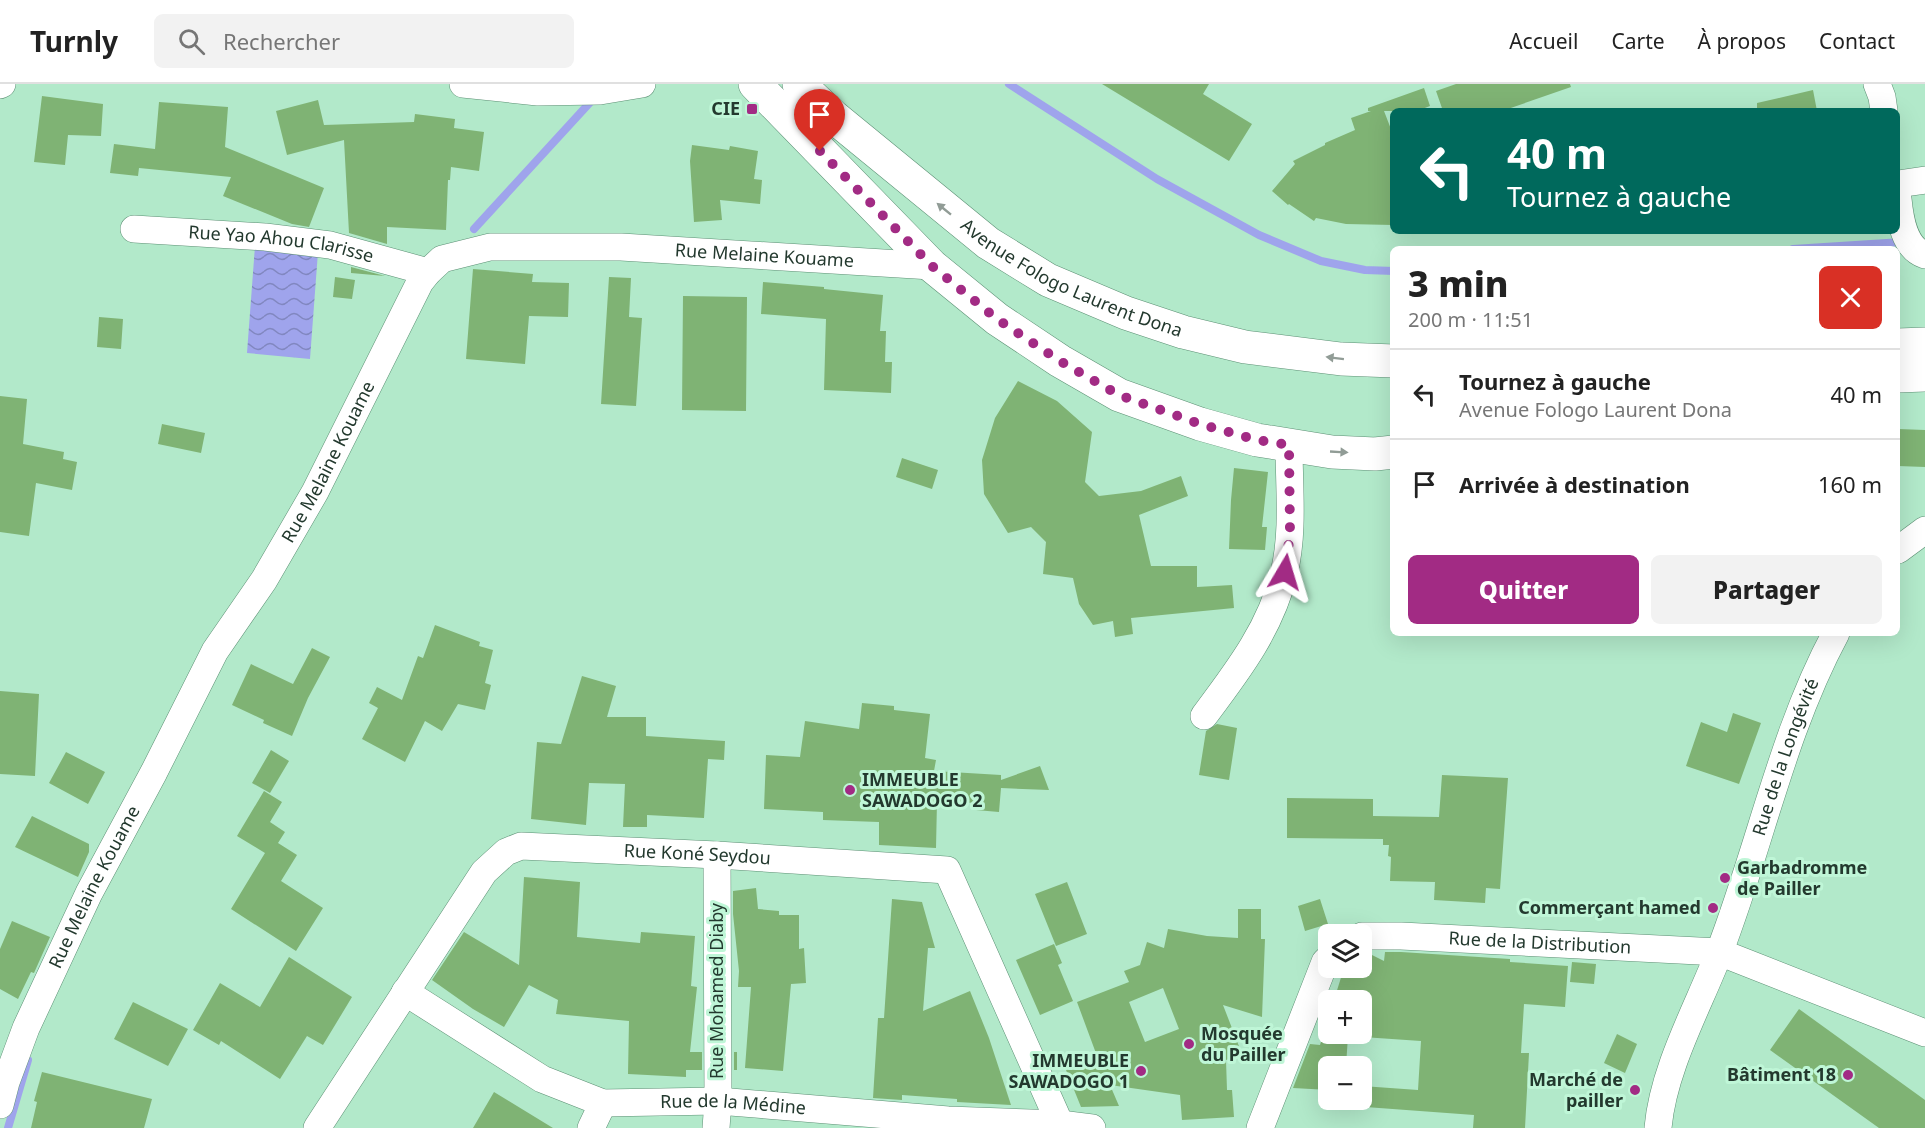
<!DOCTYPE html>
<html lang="fr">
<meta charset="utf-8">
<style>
:root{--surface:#fff;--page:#f2f2f2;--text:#222;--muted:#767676;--line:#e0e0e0;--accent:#a22b84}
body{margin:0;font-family:"Noto Sans",sans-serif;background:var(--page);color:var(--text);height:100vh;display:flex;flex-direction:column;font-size:22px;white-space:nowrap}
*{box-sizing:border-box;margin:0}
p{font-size:20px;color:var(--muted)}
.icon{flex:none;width:33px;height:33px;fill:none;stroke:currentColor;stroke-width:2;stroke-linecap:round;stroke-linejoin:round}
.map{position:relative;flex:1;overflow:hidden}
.details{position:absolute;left:1390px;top:162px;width:510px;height:390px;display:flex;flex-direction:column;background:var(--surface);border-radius:9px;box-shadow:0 6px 24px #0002}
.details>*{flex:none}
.guide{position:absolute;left:1390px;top:24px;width:510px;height:126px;border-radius:9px;box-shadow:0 6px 24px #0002;background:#00695c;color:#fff;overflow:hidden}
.fabs{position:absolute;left:1318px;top:840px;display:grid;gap:12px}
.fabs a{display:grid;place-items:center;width:54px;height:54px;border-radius:9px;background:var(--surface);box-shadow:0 6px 24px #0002;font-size:30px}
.pin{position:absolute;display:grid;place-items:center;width:51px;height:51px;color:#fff;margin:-62px -26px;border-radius:50% 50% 50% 0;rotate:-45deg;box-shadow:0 0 6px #0007}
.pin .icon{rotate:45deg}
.me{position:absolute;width:66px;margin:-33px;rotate:7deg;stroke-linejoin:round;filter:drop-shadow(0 0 4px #0008)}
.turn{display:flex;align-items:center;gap:21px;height:126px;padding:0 18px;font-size:27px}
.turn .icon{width:78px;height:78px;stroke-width:2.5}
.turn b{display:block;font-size:42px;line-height:51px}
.round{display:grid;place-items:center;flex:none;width:63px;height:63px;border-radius:9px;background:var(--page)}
.summary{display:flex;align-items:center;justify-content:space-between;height:102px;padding:0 18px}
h1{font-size:36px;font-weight:800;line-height:45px}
.cta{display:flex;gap:12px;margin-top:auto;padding:12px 18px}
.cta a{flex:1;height:69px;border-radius:9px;background:var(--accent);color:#fff;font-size:24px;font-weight:800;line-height:69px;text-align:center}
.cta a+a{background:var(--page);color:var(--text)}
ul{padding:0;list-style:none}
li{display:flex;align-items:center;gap:18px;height:90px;padding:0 18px;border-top:2px solid var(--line)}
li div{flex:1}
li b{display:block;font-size:22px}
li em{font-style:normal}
header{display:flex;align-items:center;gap:36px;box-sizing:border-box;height:84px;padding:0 30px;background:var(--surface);border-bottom:2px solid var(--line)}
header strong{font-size:28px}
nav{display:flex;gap:33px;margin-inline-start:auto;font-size:21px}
.search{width:420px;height:54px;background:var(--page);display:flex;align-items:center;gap:15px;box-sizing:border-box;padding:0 21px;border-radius:9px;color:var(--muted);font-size:22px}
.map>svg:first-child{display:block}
.water{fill:url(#water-waves)}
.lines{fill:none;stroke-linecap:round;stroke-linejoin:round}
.stream{stroke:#9fa4ec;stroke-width:8}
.building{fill:#7fb374;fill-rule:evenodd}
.street-casing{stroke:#5c9074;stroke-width:28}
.secondary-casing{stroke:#5c9074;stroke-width:34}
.street{stroke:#fff;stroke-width:27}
.secondary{stroke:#fff;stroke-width:33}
.oneway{fill:#919c96}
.route{stroke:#a22b84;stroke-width:10;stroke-dasharray:0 18}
.poi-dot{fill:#a22b84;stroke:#bff6d7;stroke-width:2}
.labels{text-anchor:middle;stroke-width:6;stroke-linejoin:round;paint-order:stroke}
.poi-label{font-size:18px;font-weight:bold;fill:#23392e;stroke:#bff6d7;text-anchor:end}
.street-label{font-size:18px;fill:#23392e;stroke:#bff6d7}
</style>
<header>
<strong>Turnly</strong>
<div class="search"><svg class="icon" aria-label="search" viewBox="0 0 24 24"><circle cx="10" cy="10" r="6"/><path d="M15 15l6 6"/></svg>Rechercher</div>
<nav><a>Accueil</a><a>Carte</a><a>À propos</a><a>Contact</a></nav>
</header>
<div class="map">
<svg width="1925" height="1044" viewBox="0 0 1925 1044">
<defs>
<pattern id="water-waves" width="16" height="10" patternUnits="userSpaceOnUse" patternTransform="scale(1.5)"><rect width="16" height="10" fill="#9fa4ec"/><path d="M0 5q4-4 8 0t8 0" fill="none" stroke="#8187c0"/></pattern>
</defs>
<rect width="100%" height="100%" fill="#b2e9ca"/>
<path class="water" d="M 255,162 L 318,168 L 310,275 L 247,269 Z"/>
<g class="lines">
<path class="stream" d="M 1009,0 L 1157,95 L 1259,151 L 1321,177 L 1365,186 L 1394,187
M 474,145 L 595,13
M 1793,165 L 1902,158
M 8,1044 L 28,976"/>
</g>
<path class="building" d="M 1102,0 L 1209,0 L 1203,10 L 1252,40 L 1229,77 Z
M 1456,0 L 1570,0 L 1571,3 L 1502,27 L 1443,27 L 1436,7 Z
M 1424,4 L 1430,22 L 1417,27 L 1384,27 L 1394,53 L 1393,141 L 1346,140 L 1316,134 L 1314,137 L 1289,120 L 1288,121 L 1272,107 L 1295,80 L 1293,77 L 1325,61 L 1325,59 L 1355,46 L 1351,34 L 1371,27 L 1368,27 L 1368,24 Z
M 1813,6 L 1817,27 L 1757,27 L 1757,19 Z
M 42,12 L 103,20 L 101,52 L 68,51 L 65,81 L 34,78 Z
M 318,16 L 324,41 L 414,38 L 415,30 L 455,35 L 454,44 L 484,48 L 479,87 L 451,83 L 450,96 L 448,96 L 446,146 L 387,143 L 387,160 L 349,149 L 344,56 L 287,71 L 276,27 Z
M 159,18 L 228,23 L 225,63 L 324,104 L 309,143 L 292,140 L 223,112 L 231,93 L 139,84 L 138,92 L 110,89 L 114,60 L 155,65 Z
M 692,61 L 729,66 L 730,62 L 758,67 L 754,95 L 762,96 L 760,120 L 720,116 L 722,136 L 694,138 L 690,77 Z
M 351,183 L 385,192 L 351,189 Z
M 473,185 L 533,190 L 532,198 L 569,199 L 568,233 L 529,232 L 525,280 L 466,275 Z
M 335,193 L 355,196 L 352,215 L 333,213 Z
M 609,193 L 631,194 L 629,233 L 642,234 L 636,322 L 601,320 Z
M 763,198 L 824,203 L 824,205 L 883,211 L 880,247 L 886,247 L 885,278 L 892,278 L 891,309 L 824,306 L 826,235 L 761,230 Z
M 683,212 L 747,213 L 746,327 L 682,326 Z
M 99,233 L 123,235 L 121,265 L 97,263 Z
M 1018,297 L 1057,317 L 1092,348 L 1085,398 L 1099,412 L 1141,407 L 1181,392 L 1188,412 L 1139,431 L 1151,482 L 1197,482 L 1197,503 L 1232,501 L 1234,524 L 1131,534 L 1133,550 L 1115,553 L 1113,537 L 1093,541 L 1079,520 L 1073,494 L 1043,490 L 1046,458 L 1031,443 L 1008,449 L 984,410 L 982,376 L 995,334 Z
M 0,312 L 27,315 L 23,360 L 64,368 L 63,375 L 77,378 L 72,406 L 36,399 L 29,452 L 0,448 Z
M 162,340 L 205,349 L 201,369 L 158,360 Z
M 1898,345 L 1925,346 L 1925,383 L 1898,382 Z
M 902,374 L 938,386 L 932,405 L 896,393 Z
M 1234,384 L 1268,388 L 1262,443 L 1267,443 L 1265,466 L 1229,465 L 1231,416 Z
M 435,541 L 480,558 L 479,562 L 493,566 L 485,599 L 491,601 L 485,626 L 458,620 L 442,647 L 425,637 L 405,678 L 362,655 L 378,624 L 369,619 L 377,603 L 402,616 L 418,572 L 423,574 Z
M 312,564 L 330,573 L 308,614 L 292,652 L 263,639 L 264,636 L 232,621 L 251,580 L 293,600 Z
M 582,592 L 616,602 L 607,633 L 646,633 L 646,652 L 725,657 L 724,676 L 708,675 L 704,734 L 647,731 L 647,743 L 623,743 L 625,700 L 589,699 L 586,741 L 531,735 L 537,658 L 561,660 Z
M 0,607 L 39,610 L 35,692 L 0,690 Z
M 862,619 L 894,622 L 894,626 L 930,630 L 925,674 L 936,676 L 934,687 L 1001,691 L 1001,696 L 1040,682 L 1049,706 L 1001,704 L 999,728 L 976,726 L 977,719 L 937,717 L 936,764 L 879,761 L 879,738 L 823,736 L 823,728 L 764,725 L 766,671 L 800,673 L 805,637 L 859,645 Z
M 1733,629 L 1761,639 L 1739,700 L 1686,682 L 1701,638 L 1727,648 Z
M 1217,640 L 1237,644 L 1229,696 L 1199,691 L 1206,647 Z
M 271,666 L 289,677 L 270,709 L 252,699 Z
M 66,668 L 105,688 L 88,720 L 49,699 Z
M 1442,691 L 1508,694 L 1500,805 L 1486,804 L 1485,819 L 1434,816 L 1435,798 L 1390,797 L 1391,773 L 1388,772 L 1389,761 L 1383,761 L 1383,755 L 1287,754 L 1287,714 L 1373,715 L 1373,732 L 1439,733 Z
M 264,707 L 282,718 L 270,738 L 285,748 L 278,759 L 297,771 L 281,797 L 323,824 L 296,867 L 231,825 L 265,769 L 237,752 Z
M 32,732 L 89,760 L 89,768 L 78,793 L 15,763 Z
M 524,793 L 580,798 L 577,853 L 640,859 L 641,848 L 695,852 L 691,902 L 697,903 L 690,968 L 702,968 L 702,986 L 686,986 L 686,993 L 628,990 L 629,937 L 556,930 L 558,916 L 529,901 L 504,943 L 473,925 L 432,896 L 464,848 L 519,881 Z
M 1067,798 L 1087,850 L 1056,862 L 1035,810 Z
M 756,804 L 758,825 L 779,827 L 779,831 L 799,831 L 799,865 L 804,864 L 806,899 L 791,900 L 783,987 L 745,984 L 751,903 L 738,903 L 739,887 L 733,830 L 733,807 Z
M 892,815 L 922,818 L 935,864 L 928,864 L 923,927 L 970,907 L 989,954 L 1011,1021 L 957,1018 L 957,1015 L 902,1011 L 902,1016 L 873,1014 L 878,934 L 884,934 Z
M 1320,815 L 1328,840 L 1305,847 L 1298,822 Z
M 1238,825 L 1261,825 L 1261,855 L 1265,855 L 1262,933 L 1223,921 L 1242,970 L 1226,976 L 1227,1006 L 1232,1006 L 1234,1033 L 1182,1036 L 1180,1011 L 1110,1001 L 1119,1022 L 1081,1023 L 1066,986 L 1097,972 L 1077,918 L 1129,898 L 1124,887 L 1140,881 L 1147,858 L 1164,864 L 1168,845 L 1207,852 L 1238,854 ZM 1163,904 L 1179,945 L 1145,958 L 1129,918 Z
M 12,837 L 50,853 L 34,889 L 31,888 L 18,915 L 0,905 L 0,865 Z
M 1054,860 L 1062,879 L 1058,881 L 1073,917 L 1040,931 L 1016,876 Z
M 1362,868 L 1366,868 L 1384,877 L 1385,868 L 1401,868 L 1510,875 L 1510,878 L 1568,882 L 1565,923 L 1524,920 L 1521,969 L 1529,969 L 1525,1044 L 1473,1044 L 1474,1031 L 1352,1022 L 1353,1016 L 1362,1016 L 1362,1002 L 1418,1006 L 1421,957 L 1348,952 L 1346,982 L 1329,982 L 1329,1006 L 1293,1004 L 1310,960 L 1320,961 L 1329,933 L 1329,950 L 1362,950 L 1362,916 L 1334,916 L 1344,884 L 1362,884 Z
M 289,873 L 352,913 L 323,961 L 307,952 L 280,995 L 221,957 L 219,961 L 193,946 L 220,899 L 260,923 Z
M 1572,878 L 1596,880 L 1594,900 L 1570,898 Z
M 133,918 L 188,945 L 168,982 L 114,955 Z
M 1799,925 L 1925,1016 L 1925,1044 L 1879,1044 L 1770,966 Z
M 1617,950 L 1637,960 L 1625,989 L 1604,979 Z
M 734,968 L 737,968 L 737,986 L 734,986 Z
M 42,988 L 152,1015 L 144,1044 L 31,1044 L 37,1018 L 34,1017 Z
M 494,1008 L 553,1044 L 473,1044 Z"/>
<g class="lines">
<defs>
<g id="street">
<path d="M 463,0 L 538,8 L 600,7 L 642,0"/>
<path d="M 1877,0 L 1882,13 L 1884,27"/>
<path d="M 0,1 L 2,0"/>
<path d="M 1898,100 L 1925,96"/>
<path d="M 1898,115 C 1900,135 1904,164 1925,171"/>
<path id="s1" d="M 134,145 L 265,153 L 330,161 L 428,188"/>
<path d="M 1898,466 L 1925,446"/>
<path d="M 1204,632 C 1237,588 1271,544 1284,489 C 1294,448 1289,403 1289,361"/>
<path id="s2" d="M 1362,852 L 1401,852 L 1719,868 L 1925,949"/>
<path id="s3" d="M 405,908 L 542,995 L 603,1019 L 718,1017 L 948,1036 L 1060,1040 L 1092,1044"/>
<path id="s4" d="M 0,1021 L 6,998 L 26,944 L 89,809 L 154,688 L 215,567 L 264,496 L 315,408 L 420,198 L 428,188 L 442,175 L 490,163 L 621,163 L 932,182"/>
<path id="s5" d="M 317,1044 L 484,788 L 506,768 L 521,762 L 717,771 L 947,786 L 1060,1040"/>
<path d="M 591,1044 L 603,1019"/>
<path d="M 716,1044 L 718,1017 L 717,771"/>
<path d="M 1260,1044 L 1325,878 L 1329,874"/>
<path id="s6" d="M 1658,1044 C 1663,985 1698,923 1719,869 C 1760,763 1782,649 1836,549"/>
</g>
<g id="secondary">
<path d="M 755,0 L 932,182 L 997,235 L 1060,277 L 1119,311 L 1200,340 L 1257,356 L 1332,368 L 1375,370 L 1394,368"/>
<path id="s7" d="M 799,0 L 834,33 L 988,159 L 1048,196 L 1126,229 L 1183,248 L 1245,263 L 1341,275 L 1394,277"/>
<path d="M 1898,261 L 1925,260"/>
<path d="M 1898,292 L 1925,291"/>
</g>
</defs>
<use href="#street" class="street-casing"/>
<use href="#secondary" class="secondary-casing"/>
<use href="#street" class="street"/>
<use href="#secondary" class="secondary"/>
</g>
<defs><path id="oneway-solid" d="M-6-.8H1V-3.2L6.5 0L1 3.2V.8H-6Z" transform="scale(1.5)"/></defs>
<g class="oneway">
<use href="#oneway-solid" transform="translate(944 125) rotate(-141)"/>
<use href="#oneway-solid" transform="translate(1335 274) rotate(-173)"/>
<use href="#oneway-solid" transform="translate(1339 368) rotate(3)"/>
</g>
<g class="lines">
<path class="route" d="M 820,67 L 932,182 L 997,235 L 1060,277 L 1119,311 L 1200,340 L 1257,356 L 1289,361 L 1290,450 L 1285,488"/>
</g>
<g class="poi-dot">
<rect x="746" y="19" width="12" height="12" rx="3"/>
<circle cx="850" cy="706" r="6"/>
<circle cx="1725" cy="794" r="6"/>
<circle cx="1713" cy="824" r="6"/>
<circle cx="1189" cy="960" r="6"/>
<circle cx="1141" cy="987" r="6"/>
<circle cx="1848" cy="991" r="6"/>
<circle cx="1635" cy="1006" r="6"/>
</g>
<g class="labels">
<g class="poi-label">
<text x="740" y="31">CIE</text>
<text x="862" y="702" text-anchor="start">IMMEUBLE<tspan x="862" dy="21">SAWADOGO 2</tspan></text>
<text x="1737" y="790" text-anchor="start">Garbadromme<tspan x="1737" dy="21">de Pailler</tspan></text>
<text x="1701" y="830">Commerçant hamed</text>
<text x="1201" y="956" text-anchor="start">Mosquée<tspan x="1201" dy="21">du Pailler</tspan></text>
<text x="1129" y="983">IMMEUBLE<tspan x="1129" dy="21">SAWADOGO 1</tspan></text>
<text x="1836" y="997">Bâtiment 18</text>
<text x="1623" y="1002">Marché de<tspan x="1623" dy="21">pailler</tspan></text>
</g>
<g class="street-label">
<text dy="6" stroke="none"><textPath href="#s1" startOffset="148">Rue Yao Ahou Clarisse</textPath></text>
<text dy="6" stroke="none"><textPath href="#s4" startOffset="1282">Rue Melaine Kouame</textPath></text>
<text dy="6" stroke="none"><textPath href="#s7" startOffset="338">Avenue Fologo Laurent Dona</textPath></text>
<text dy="6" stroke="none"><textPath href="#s4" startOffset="724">Rue Melaine Kouame</textPath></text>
<text dy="6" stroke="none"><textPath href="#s6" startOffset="393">Rue de la Longévité</textPath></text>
<text dy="6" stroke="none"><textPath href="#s5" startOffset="528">Rue Koné Seydou</textPath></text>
<text dy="6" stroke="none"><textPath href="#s4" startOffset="238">Rue Melaine Kouame</textPath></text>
<text dy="6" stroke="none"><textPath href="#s2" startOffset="178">Rue de la Distribution</textPath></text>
<text transform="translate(717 907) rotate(-90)" y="6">Rue Mohamed Diaby</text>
<text dy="6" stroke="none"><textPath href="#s3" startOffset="358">Rue de la Médine</textPath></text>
</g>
</g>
</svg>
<div class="fabs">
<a><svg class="icon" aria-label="layers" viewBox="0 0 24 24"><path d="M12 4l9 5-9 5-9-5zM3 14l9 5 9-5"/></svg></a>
<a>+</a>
<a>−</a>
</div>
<div class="pin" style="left:820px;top:67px;background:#d93025"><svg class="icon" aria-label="arrive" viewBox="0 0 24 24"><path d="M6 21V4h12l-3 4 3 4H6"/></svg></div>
<svg class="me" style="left:1285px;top:488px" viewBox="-20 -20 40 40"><path d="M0-17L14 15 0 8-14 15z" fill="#a22b84" stroke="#fff" stroke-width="4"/></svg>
<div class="guide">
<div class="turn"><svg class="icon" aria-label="left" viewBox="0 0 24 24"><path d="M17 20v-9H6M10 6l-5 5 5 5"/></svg><div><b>40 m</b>Tournez à gauche</div></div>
</div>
<section class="details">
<div class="summary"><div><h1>3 min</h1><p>200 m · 11:51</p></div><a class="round" style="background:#d93025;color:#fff"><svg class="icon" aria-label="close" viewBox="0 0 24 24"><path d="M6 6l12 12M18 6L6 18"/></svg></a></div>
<ul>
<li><svg class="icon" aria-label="left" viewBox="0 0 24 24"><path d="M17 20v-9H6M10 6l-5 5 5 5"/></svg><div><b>Tournez à gauche</b><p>Avenue Fologo Laurent Dona</p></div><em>40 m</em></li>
<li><svg class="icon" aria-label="arrive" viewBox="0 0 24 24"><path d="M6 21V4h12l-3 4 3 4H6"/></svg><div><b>Arrivée à destination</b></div><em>160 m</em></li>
</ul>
<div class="cta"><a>Quitter</a><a>Partager</a></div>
</section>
</div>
